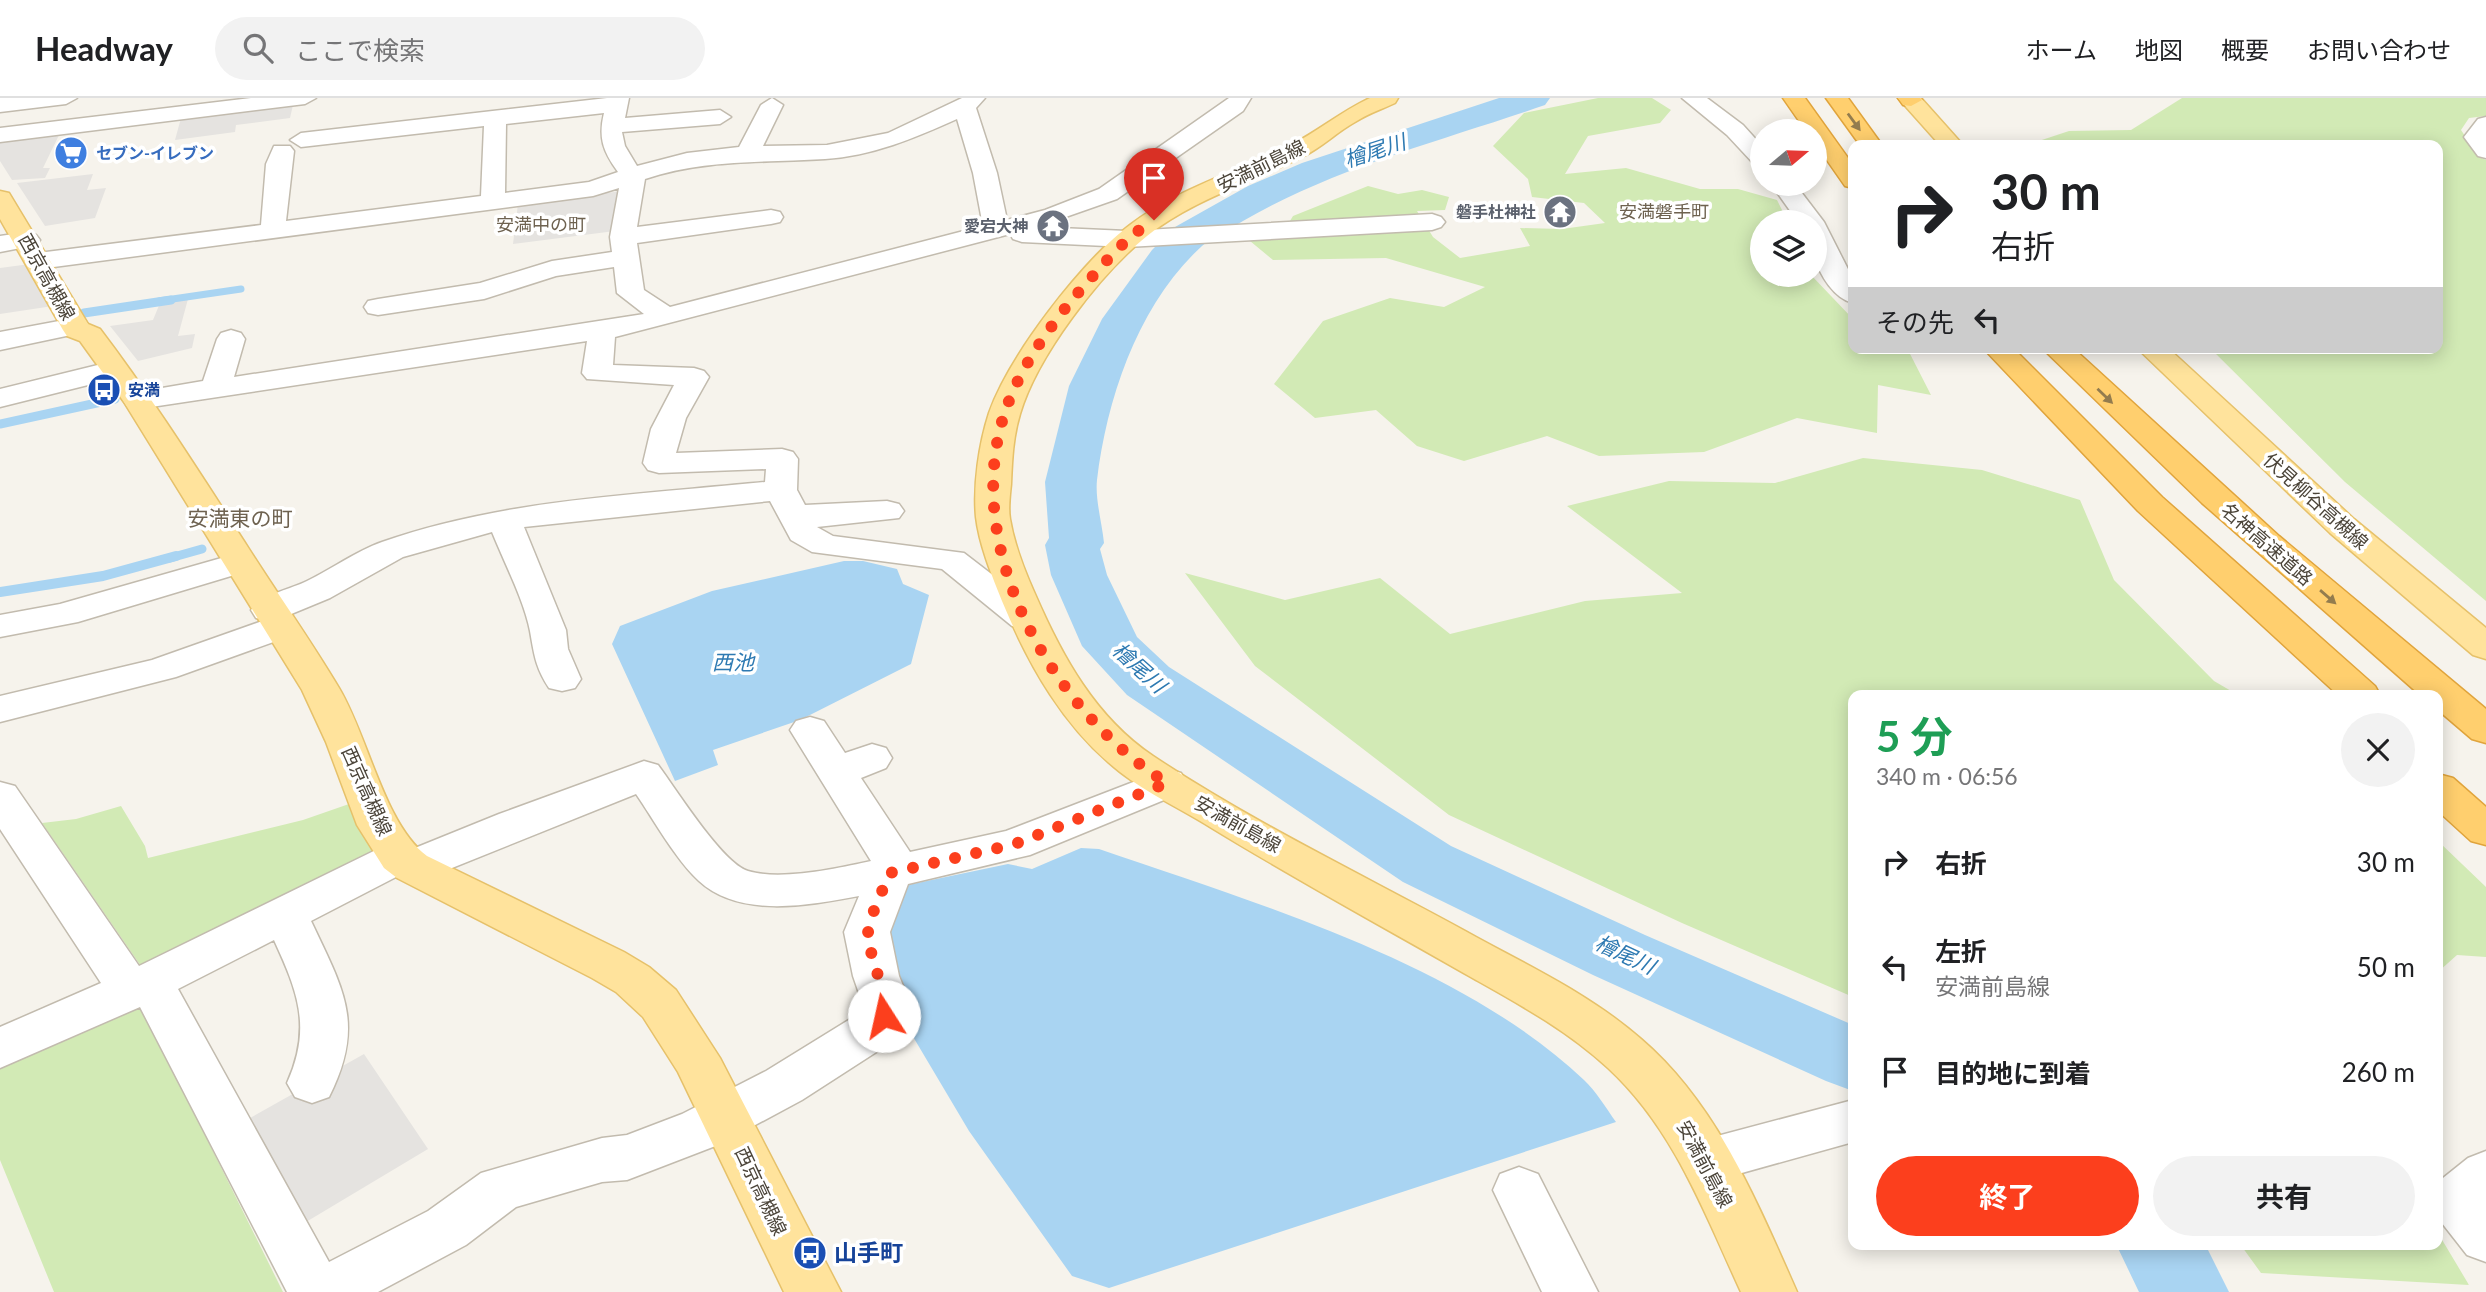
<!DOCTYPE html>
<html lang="ja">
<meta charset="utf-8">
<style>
:root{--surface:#fff;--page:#f2f2f2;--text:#202124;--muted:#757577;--line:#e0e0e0;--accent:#fc3f1d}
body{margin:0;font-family:Lato,"Noto Sans JP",sans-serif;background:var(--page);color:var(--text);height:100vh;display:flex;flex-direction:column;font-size:26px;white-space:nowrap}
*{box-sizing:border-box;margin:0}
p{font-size:23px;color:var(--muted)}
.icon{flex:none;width:38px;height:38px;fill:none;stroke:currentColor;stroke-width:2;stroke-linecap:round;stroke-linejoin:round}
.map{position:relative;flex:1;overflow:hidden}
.sheet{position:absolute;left:1848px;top:592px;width:595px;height:560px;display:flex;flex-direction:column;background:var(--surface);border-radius:14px;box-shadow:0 4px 18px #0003}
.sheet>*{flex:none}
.banner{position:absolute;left:1848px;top:42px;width:595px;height:214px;border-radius:14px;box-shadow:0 4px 18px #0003;background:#fff;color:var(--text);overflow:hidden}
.needle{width:46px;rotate:71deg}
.tools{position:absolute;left:1750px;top:21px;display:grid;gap:14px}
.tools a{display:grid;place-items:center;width:77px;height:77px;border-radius:50%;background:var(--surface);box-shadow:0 4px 18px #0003;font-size:35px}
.pin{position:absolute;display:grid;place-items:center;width:60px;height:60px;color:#fff;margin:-72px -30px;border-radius:50% 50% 50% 0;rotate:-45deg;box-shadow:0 0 7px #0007}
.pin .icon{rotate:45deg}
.me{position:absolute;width:77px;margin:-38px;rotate:350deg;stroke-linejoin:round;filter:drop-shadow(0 0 5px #0008)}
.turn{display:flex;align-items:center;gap:24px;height:147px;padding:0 28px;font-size:32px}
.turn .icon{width:91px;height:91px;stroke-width:2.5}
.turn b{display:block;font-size:49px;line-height:60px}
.then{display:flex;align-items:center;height:66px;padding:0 28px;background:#0003;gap:14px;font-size:26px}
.round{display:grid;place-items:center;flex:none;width:74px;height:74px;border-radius:37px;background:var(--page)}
.summary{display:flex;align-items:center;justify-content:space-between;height:119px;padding:0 28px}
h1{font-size:42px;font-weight:700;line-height:52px;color:#1e9e55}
.action{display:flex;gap:14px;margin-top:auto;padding:14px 28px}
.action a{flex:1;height:80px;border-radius:42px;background:var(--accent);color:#fff;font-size:28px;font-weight:700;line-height:80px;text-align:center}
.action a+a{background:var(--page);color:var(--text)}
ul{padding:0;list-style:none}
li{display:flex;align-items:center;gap:21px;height:105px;padding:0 28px}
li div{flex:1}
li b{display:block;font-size:26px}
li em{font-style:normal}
header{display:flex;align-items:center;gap:42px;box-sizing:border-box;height:98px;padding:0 35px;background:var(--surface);border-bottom:2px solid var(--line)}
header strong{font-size:33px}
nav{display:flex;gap:38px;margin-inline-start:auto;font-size:24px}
.search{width:490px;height:63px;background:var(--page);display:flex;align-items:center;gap:18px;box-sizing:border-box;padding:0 24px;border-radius:38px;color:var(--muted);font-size:26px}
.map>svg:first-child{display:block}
.green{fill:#d2eab5}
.parking{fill:#e5e3e0}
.water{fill:#a9d4f2}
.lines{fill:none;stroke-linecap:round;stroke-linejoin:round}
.stream-far2{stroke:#a9d4f2;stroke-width:7}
.stream-far1{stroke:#a9d4f2;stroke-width:9}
.stream{stroke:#a9d4f2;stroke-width:10}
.river{fill:#a9d4f2;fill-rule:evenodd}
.minor-casing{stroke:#c2bbae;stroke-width:3}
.major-casing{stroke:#e6c16a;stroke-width:3}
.highway-casing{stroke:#e0a43c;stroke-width:3}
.minor{fill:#fff;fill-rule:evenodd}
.major{fill:#ffe39c;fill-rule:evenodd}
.highway{fill:#ffcf6e;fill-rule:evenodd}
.oneway{fill:#937c4e}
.route{stroke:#fc3f1d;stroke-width:12;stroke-dasharray:0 21.6}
.labels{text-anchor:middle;stroke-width:7;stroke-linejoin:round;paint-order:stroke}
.far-shop-label{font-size:16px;font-weight:bold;fill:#366cbe;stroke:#fff;text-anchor:start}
.far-worship-label{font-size:16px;font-weight:bold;fill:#5b616d;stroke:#fff;text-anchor:end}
.far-transit-label{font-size:16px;font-weight:bold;fill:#164399;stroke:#fff;text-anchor:start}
.far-neighbourhood-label{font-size:18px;fill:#6e6250;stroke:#fff}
.street-label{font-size:19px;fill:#4b4439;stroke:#fff}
.water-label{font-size:21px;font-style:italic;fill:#2e7ab2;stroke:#fff}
.neighbourhood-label{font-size:21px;fill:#6e6250;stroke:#fff}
.near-transit-label{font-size:23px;font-weight:bold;fill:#164399;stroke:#fff;text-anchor:start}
</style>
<header>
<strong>Headway</strong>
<div class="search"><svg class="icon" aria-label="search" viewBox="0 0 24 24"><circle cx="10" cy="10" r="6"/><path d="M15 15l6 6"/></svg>ここで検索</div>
<nav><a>ホーム</a><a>地図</a><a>概要</a><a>お問い合わせ</a></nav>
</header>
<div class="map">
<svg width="2486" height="1194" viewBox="0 0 2486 1194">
<rect width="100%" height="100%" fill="#f6f3ec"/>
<path class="green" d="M 1598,0 L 1652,0 L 1671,12 L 1660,25 L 1588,38 L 1565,76 L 1626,70 L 1700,91 L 1738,91 L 1777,102 L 1788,124 L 1762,124 L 1762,177 L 1811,177 L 1853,221 L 1853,250 L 1907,250 L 1931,297 L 1878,287 L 1877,335 L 1797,320 L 1704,354 L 1599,358 L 1547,338 L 1464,363 L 1417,348 L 1376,312 L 1315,320 L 1274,286 L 1323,223 L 1390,200 L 1444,209 L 1485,189 L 1386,160 L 1273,162 L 1250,143 L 1282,136 L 1293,118 L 1368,88 L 1398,96 L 1422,92 L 1449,99 L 1445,112 L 1417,113 L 1433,139 L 1460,160 L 1530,148 L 1520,130 L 1562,131 L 1605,125 L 1584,105 L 1532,99 L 1528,81 L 1493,48 L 1524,15 Z
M 2182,0 L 2486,0 L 2486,18 L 2469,20 L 2461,32 L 2479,59 L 2486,62 L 2486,503 L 2345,384 L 2212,252 L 2438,250 L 2438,47 L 2027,47 L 2069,33 L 2131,32 Z
M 1863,360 L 1982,372 L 2080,402 L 2114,482 L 2214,583 L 2238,597 L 1853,597 L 1853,899 L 1682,825 L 1449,717 L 1255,568 L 1185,475 L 1285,502 L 1380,480 L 1450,536 L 1585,503 L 1682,495 L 1567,408 L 1669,383 L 1775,385 Z
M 349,706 L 379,754 L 147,877 L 42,725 L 76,721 L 121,708 L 145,748 L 148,760 L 303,722 Z
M 2438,743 L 2486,789 L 2486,859 L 2457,857 L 2438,874 Z
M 137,900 L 283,1194 L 54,1194 L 0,1062 L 0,963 Z
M 2438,1135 L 2469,1187 L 2261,1175 L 2240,1146 L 2438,1146 Z"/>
<path class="parking" d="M 293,7 L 290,20 L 236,27 L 235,34 L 175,42 L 181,20 Z
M 60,35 L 43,70 L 50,70 L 45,80 L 12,82 L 0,63 L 0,44 Z
M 93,76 L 87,92 L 106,90 L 95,120 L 45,128 L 17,85 Z
M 622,93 L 615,133 L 513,146 L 518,106 Z
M 30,166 L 53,208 L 0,216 L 0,170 Z
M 188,201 L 178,238 L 195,236 L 192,250 L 138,263 L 110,228 L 153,222 L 160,205 Z
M 364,956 L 428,1051 L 301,1127 L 243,1024 Z"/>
<path class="water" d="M 844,463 L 863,463 L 897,471 L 903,486 L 929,497 L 911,566 L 800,622 L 713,652 L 718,667 L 675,683 L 612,546 L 620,528 L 712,493 Z
M 1081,750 L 1099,751 C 1256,805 1462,866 1584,982 C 1596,993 1606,1010 1616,1024 L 1109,1190 L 1072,1178 L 969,1033 L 893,905 L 880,844 L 898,789 L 1008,766 L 1032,771 Z"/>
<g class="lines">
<path class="stream-far2" d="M 159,203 L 241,191"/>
<path class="stream-far1" d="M 84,215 L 171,202
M 0,326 L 115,301
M 170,460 L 202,451"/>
<path class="stream" d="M 0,494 L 103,478 L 176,458"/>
<path class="river" d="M 1499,0 L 1550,0 L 1545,7 C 1444,42 1336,69 1243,123 C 1230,131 1213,138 1202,148 C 1139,205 1107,299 1097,382 C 1095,401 1102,425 1104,445 L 1100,451 L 1107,477 L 1137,539 L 1169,569 L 1451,748 L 1645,837 L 1853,927 L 1853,993 L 1826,983 L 1593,877 L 1403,784 L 1127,597 L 1082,548 L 1051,477 L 1045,447 L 1049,440 L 1045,384 L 1069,288 L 1102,221 L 1152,152 L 1175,129 L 1248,88 L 1302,65 Z
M 2116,1146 L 2205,1146 L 2229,1194 L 2139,1194 Z"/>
<defs>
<path id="minor" d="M 0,0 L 77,0 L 66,6 L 0,14 Z
M 251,0 L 316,0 L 305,6 L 0,44 L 0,30 Z
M 607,0 L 629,0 L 625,20 L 720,12 L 731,19 L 720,26 L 622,34 L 625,48 L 637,68 L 687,55 L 739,49 L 761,7 L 772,0 L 783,7 L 763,48 L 827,47 L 888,35 L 962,0 L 985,0 L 976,10 L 997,75 L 1007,122 L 1045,112 L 1099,91 L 1229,0 L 1251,0 L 1243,13 L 1117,101 L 1037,129 L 1127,133 L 1432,116 L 1441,119 L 1445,124 L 1441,129 L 1432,132 L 1127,149 L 1022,144 L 1013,141 L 1010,136 L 615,239 L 613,267 L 694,270 L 704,273 L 709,279 L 686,320 L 676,355 L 782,351 L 793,354 L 798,361 L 797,392 L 805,407 L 887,403 L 899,406 L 904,413 L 899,420 L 817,429 L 833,438 L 964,455 L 1038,512 L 1043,520 L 1038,528 L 1025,531 L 1012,528 L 942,471 L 812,454 L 791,442 L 770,403 L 524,429 L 566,532 L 568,551 L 581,581 L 575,590 L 562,593 L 549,590 C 535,569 534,555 530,533 C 524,502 504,464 492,434 L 403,459 L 330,500 L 284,519 L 293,521 L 298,529 L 293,537 L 176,579 L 0,624 L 0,598 L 152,562 L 265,522 L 256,520 L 251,512 C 262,496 289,492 307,483 C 332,471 356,453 382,444 C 505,401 636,397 765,384 L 766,371 L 659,375 L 648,372 L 643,365 L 651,331 L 674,287 L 587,281 L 582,275 L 587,243 L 138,311 L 127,308 L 123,302 L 127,296 L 203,283 L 217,241 L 221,235 L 231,232 L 241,235 L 245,241 L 234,279 L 644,216 L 617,195 L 614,169 L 556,178 L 484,201 L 378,217 L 368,215 L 364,209 L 368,203 L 378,201 L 480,185 L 552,163 L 612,154 L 610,139 L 619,90 L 593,98 L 46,170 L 37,168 L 33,162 L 37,156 L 46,154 L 261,127 L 266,66 L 274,48 L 290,48 L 294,53 L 286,123 L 481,98 L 484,28 L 301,49 L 290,42 L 301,35 ZM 604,15 C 598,40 603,53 618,74 L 589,84 L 505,95 L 506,26 ZM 957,21 L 973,75 L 983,128 L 670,209 L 644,192 L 637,145 L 771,126 L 780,124 L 783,119 L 780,114 L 771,112 L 637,129 L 645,81 C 704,61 763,65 825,61 C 872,58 915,40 957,21 Z
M 1682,0 L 1707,0 L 1743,27 L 1762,48 L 1762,68 L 1754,66 L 1727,37 Z
M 2486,19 L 2486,60 L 2478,58 L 2464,39 L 2478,21 Z
M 1771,86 L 1795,86 L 1824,124 L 1853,181 L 1853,205 C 1835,201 1819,177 1815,159 C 1813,148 1815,135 1815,124 L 1798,124 Z
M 27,134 L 36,137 L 40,142 L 36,147 L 0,154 L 0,138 Z
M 75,220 L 85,222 L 89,228 L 85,234 L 0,252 L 0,234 Z
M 114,263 L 124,266 L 129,272 L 124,278 L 0,309 L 0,291 Z
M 239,455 L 251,458 L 256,465 L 251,472 L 78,524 L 0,539 L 0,517 L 60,506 Z
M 810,619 L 824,623 L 845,655 L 872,646 L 886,650 L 892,660 L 886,670 L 861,680 L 910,754 L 1006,733 L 1167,671 L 1181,675 L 1187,685 L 1181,695 L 1030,757 L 908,786 L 890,834 L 899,878 L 911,907 L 895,942 L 802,1002 L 718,1047 L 627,1082 L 602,1084 L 516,1109 L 466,1147 L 378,1194 L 287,1194 L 140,909 L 0,970 L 0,929 L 101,885 L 0,731 L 0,684 L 15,688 L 139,868 L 384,748 L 399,744 L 415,750 L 499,716 L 644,663 L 658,667 C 676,691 722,765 748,773 C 781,783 839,770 871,763 L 790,632 L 796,623 ZM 636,696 C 654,722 676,762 699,783 C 740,821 810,807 859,798 L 844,834 L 853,878 L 863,907 L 860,915 L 766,973 L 682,1016 L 627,1037 L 602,1040 L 481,1075 L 428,1113 L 329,1164 L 178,891 L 274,842 C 298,894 312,930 287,985 L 295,999 L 312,1005 L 329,999 C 366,926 343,891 311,823 L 396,779 L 412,785 L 427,780 Z
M 1853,1002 L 1853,1044 L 1706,1085 L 1688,1079 L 1680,1063 L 1688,1047 L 1706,1041 Z
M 2486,1053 L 2486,1164 L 2467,1157 L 2438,1120 L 2438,1084 L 2468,1060 Z
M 1519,1069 L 1538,1076 L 1598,1194 L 1542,1194 L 1493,1092 L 1500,1076 Z"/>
<path id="major" d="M 1370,0 L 1398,0 L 1395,5 C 1382,11 1367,16 1355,24 C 1337,34 1322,49 1304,58 C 1253,84 1192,102 1147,138 C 1100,176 1037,258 1020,316 C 1013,339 1012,362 1011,386 C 1010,397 1008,410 1010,421 C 1014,445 1025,474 1035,496 C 1062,558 1095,619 1153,658 C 1255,726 1369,780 1476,839 C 1533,870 1592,898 1641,941 C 1717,1006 1757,1104 1797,1194 L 1741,1194 C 1704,1114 1674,1031 1608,970 C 1567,932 1517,905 1469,878 C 1383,829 1295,781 1210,729 C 1181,711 1147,695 1120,674 C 1064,630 1029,568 1002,503 C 992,478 979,446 976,419 C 973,387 979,346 989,315 C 1009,258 1081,164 1130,127 C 1175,92 1236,74 1287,49 C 1316,35 1340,14 1370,0 Z
M 1898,0 L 1921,0 L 1963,47 L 1940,47 Z
M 0,93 L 9,95 L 12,100 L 88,226 L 100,231 C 154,302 201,377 249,451 C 279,498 311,543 339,590 C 368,638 384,726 427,758 L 624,854 L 649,869 L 676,892 L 720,960 L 841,1194 L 784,1194 L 678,974 L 643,919 L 616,894 L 592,880 L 397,780 L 384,770 L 357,727 L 326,644 L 302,592 L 124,304 L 80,243 L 67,238 L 63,232 L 0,121 Z
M 2137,250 L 2168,250 L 2354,421 L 2486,530 L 2486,561 L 2473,557 L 2330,435 Z"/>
<path id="highway" d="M 1783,0 L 1805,0 L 1853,67 L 1853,90 L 1845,88 L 1815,45 L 1815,33 L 1806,33 Z
M 1826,0 L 1848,0 L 1882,47 L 1860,47 Z
M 1898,0 L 1920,0 L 1922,2 L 1911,8 L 1903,7 Z
M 1983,250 L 2013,250 L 2162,399 L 2375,588 L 2380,597 L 2338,597 L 2138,413 Z
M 2042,250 L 2073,250 L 2279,438 L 2486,611 L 2486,645 L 2472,641 L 2438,612 L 2438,597 L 2420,597 L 2202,405 Z
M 2438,676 L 2453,680 L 2486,709 L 2486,747 L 2471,743 L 2438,713 Z"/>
</defs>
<use href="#minor" class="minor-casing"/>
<use href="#major" class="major-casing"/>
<use href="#highway" class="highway-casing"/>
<use href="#minor" class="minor"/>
<use href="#major" class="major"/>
<use href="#highway" class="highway"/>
</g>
<defs><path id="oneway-solid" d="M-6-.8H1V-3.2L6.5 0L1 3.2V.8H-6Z" transform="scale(1.75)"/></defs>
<g class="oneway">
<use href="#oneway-solid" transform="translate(1854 24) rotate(54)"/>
<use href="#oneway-solid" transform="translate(2105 298) rotate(44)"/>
<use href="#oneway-solid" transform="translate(2328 499) rotate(41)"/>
</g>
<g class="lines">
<path class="route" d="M 884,918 C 889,899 870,861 868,838 C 867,823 884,790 890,775 L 1015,746 L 1167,685 C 1053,614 961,452 1004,317 C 1018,273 1048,230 1078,195 C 1102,168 1123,141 1154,122"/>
</g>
<defs>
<symbol id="supermarket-disc" viewBox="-11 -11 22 22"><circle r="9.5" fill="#3f7fe0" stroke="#fff"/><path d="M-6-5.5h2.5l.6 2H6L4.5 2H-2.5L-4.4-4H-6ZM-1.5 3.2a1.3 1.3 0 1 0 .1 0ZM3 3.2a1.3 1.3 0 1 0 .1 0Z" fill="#fff"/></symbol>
<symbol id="temple-disc" viewBox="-11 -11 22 22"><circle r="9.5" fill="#6b7280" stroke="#fff"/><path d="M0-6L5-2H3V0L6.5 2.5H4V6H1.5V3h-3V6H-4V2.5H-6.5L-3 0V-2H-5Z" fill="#fff"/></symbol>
<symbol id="bus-disc" viewBox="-11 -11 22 22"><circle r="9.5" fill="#1a4fb4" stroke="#fff"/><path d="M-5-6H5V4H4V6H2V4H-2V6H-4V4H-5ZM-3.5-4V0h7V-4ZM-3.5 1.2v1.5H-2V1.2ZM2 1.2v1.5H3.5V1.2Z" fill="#fff"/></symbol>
</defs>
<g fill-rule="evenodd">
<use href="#supermarket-disc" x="52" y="36" width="38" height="38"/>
<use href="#temple-disc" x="1541" y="95" width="38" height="38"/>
<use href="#temple-disc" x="1034" y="109" width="38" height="38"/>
<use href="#bus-disc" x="85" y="273" width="38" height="38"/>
<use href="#bus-disc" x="791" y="1136" width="38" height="38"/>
</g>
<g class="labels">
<g class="far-shop-label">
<text x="96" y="61">セブン-イレブン</text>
</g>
<g class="far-worship-label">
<text x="1536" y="120">磐手杜神社</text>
<text x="1028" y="134">愛宕大神</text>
</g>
<g class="far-transit-label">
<text x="128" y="298">安満</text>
</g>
<g class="far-neighbourhood-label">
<text x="1664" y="120">安満磐手町</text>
<text x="541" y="133">安満中の町</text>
</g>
<g class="street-label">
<text transform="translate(1261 68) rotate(-26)" y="7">安満前島線</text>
<text transform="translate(47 179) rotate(61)" y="7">西京高槻線</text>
<text transform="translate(2316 403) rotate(42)" y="7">伏見柳谷高槻線</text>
<text transform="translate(2267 446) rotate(41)" y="7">名神高速道路</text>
<text transform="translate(367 693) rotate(66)" y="7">西京高槻線</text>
<text transform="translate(1238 726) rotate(29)" y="7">安満前島線</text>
<text transform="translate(1705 1066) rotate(62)" y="7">安満前島線</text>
<text transform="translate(761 1093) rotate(65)" y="7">西京高槻線</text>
</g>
<g class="water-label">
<text transform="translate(1375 53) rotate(-18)" y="7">檜尾川</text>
<text x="733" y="572">西池</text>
<text transform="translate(1139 570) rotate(42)" y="7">檜尾川</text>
<text transform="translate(1625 857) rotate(25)" y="7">檜尾川</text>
</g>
<g class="neighbourhood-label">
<text x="240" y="428">安満東の町</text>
</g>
<g class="near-transit-label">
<text x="834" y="1163">山手町</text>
</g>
</g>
</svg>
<div class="tools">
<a><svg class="needle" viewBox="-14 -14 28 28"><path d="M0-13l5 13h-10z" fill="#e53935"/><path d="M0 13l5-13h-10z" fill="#757577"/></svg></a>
<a><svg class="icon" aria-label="layers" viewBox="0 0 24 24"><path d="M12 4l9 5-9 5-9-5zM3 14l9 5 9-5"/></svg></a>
</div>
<div class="pin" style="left:1154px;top:122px;background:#d93025"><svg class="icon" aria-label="arrive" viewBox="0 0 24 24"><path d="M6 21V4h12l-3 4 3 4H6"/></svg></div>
<svg class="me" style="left:884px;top:918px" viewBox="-20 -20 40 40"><circle r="19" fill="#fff"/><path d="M0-13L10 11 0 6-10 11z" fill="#fc3f1d"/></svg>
<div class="banner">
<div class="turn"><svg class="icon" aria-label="right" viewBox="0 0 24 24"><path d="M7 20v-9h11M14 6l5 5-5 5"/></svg><div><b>30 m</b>右折</div></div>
<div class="then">その先<svg class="icon" aria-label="left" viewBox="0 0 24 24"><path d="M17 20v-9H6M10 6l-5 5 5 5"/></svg></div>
</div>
<section class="sheet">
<div class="summary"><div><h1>5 分</h1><p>340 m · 06:56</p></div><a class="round"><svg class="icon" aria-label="close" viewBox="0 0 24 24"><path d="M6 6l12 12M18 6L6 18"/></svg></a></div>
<ul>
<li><svg class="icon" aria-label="right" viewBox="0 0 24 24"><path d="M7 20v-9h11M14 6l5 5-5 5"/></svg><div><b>右折</b></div><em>30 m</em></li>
<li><svg class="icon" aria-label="left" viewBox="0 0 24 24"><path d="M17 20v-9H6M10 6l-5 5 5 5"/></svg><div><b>左折</b><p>安満前島線</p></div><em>50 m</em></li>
<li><svg class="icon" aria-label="arrive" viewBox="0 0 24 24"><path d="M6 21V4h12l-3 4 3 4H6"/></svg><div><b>目的地に到着</b></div><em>260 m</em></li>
</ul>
<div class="action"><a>終了</a><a>共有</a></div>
</section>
</div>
